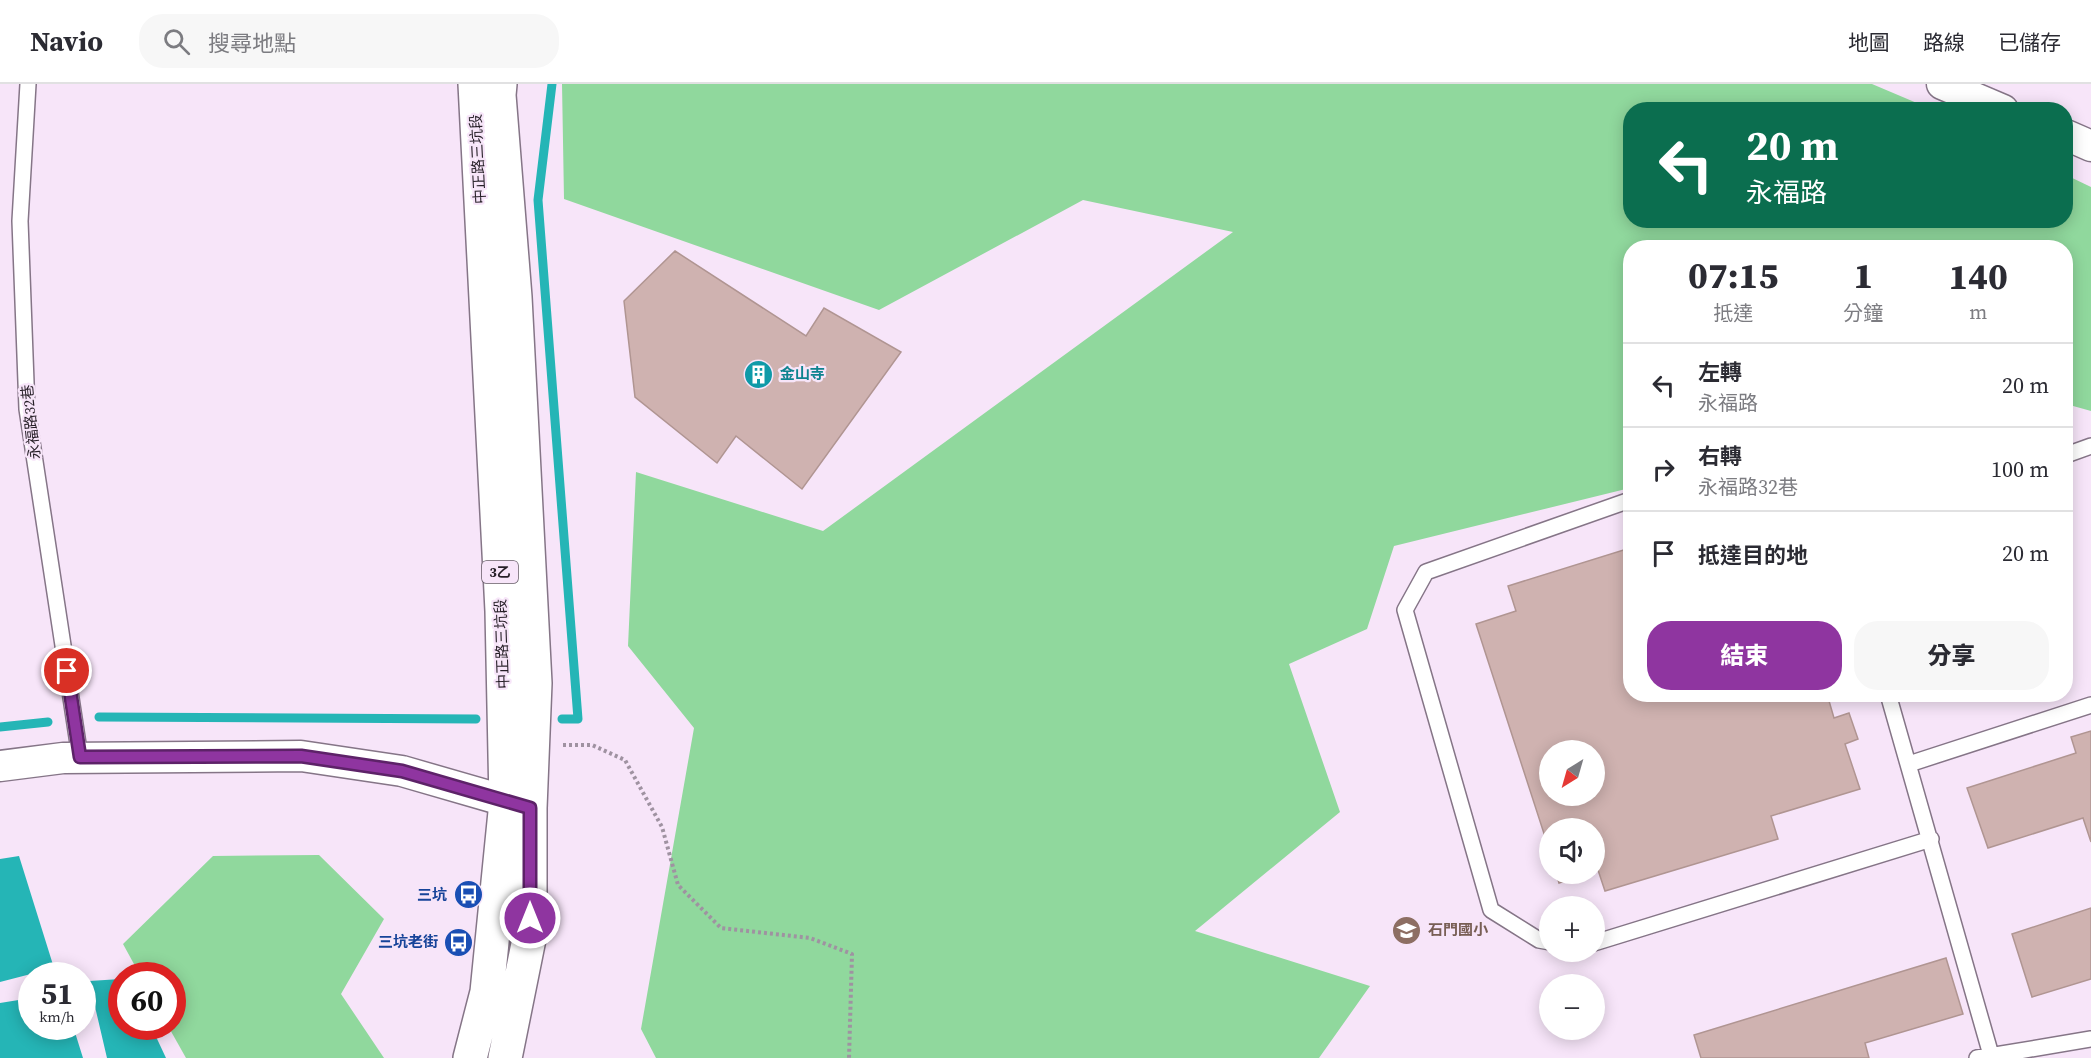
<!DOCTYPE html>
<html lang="zh-TW">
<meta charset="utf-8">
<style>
:root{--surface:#fff;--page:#f7f7f7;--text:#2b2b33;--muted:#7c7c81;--line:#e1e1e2;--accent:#8f35a0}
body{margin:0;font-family:"Source Serif 4","Noto Sans TC",serif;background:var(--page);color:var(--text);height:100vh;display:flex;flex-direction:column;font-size:22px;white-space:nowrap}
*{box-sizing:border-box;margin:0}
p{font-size:20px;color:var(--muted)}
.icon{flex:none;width:33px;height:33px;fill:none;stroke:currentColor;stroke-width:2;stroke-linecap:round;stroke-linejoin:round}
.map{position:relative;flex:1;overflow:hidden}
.drawer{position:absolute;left:1623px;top:156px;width:450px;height:462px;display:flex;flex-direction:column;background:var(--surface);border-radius:24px;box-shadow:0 3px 15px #0003}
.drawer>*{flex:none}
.guide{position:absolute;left:1623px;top:18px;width:450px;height:126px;border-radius:24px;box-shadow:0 3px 15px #0003;background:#0b6e4f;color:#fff;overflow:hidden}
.needle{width:39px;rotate:217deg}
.buttons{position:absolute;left:1539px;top:656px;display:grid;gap:12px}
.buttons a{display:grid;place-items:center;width:66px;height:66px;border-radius:50%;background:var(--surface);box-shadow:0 3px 15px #0003;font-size:30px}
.speed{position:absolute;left:18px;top:878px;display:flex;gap:12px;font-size:30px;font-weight:700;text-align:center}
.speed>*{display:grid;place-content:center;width:78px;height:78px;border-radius:50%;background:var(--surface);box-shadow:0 3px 15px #0003;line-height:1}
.speed small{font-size:15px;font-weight:400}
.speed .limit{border:9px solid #d22;background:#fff;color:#111}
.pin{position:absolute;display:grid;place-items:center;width:51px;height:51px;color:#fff;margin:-26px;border:3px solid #fff;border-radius:50%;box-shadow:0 2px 6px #0007}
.me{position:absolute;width:66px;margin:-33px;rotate:0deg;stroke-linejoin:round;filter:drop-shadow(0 0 4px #0008)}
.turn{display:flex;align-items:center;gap:21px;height:126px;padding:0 24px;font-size:27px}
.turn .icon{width:78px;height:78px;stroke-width:2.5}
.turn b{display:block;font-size:42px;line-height:51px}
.eta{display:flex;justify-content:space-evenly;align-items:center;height:102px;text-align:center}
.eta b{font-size:36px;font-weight:800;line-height:42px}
.primary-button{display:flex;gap:12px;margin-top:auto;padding:12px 24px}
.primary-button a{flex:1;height:69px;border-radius:24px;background:var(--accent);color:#fff;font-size:24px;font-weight:800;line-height:69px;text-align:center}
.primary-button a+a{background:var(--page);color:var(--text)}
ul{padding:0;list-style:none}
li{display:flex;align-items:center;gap:18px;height:84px;padding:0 24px;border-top:2px solid var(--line)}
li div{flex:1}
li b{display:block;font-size:22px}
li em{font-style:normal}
header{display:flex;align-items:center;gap:36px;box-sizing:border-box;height:84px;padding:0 30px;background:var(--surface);border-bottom:2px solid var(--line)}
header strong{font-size:28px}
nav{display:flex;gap:33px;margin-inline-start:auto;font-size:21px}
.search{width:420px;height:54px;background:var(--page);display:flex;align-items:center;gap:15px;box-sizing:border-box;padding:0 21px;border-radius:24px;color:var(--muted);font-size:22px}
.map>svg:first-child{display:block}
.green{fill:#90d89d}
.water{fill:#25b5b6}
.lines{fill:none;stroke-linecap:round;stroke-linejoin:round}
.stream{stroke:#25b5b6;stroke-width:9}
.building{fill:#cfb2b0;stroke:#b09592;stroke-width:1.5;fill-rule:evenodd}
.service-casing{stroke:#857587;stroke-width:18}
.minor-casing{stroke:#857587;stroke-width:33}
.primary-casing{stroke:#857587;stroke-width:36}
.path{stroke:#9f92a1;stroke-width:4;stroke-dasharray:3 3;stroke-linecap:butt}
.service{stroke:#fff;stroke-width:15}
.minor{stroke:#fff;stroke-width:30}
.primary{stroke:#fff;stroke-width:33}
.route-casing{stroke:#5d2268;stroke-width:15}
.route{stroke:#8f35a0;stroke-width:10}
.labels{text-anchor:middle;stroke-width:4.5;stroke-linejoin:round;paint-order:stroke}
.shield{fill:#f7e5f9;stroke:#655a66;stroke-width:1.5}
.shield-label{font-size:14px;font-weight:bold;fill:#261f27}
.street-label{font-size:15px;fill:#261f27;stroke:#f7e5f9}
.culture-label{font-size:15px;font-weight:bold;fill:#0d838f;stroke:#f7e5f9;text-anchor:start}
.transit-label{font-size:15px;font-weight:bold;fill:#164399;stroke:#f7e5f9;text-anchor:end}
.education-label{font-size:15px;font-weight:bold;fill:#785e54;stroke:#f7e5f9;text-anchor:start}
</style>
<header>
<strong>Navio</strong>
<div class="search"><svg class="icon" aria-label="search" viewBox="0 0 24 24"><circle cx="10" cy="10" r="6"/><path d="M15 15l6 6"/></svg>搜尋地點</div>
<nav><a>地圖</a><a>路線</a><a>已儲存</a></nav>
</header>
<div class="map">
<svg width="2091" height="974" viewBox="0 0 2091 974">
<rect width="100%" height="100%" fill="#f7e5f9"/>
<path class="green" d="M 562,0 L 1872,0 L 1931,25 L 1630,26 L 1630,136 L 2066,136 L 2066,91 L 2091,103 L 2091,327 L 2066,320 L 2066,164 L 1630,164 L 1630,404 L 1394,462 L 1367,545 L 1289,580 L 1340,728 L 1195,847 L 1370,902 L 1319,974 L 656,974 L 641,945 L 694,644 L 628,562 L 636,388 L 823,447 L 1233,148 L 1083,116 L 879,226 L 564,115 Z
M 319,771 L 384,835 L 341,910 L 384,974 L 186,974 L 168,942 L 172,942 L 172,891 L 140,891 L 123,860 L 213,772 Z"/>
<path class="water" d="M 19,772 L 54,884 L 0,898 L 0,775 Z
M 121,895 L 122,942 L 151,942 L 166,974 L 107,974 L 89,897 Z
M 31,914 L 32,942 L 73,942 L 83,974 L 0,974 L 0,919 Z"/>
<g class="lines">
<path class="stream" d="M 552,0 L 538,116 L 578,635 L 562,635
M 99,633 L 476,635
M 0,643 L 48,638"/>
</g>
<path class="building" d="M 675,167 L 806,252 L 824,224 L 901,268 L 802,405 L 736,352 L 717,379 L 635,313 L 624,217 Z
M 1630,464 L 1630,610 L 1827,610 L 1834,634 L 1849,629 L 1858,655 L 1845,660 L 1860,705 L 1771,732 L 1778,755 L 1605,807 L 1598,786 L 1594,787 L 1594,744 L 1550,744 L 1550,768 L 1476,540 L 1516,527 L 1508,502 ZM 1550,666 L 1594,666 L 1594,711 L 1550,711 Z
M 2091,647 L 2091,758 L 2083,734 L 1988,764 L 1967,704 L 2076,669 L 2071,653 Z
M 1556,789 L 1589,789 L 1559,799 Z
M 2091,824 L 2091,895 L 2032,913 L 2012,850 Z
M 1946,874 L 1963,930 L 1865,959 L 1869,974 L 1701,974 L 1694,951 Z"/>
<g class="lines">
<defs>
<path id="service" d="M 28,0 L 20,137 L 27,325 L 80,673
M 2066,371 L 2091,362
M 1888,610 L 1991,971
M 1909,680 L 2091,621
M 1550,858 L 1539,856 L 1491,826 L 1405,526 L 1426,488 L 1630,416
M 1594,859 L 1931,755
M 1977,974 L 2091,955"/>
<path id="minor" d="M 1942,0 L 2003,26
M 2066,51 L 2091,62
M 0,682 L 63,674 L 301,672 L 402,687 L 530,724"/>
<path id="primary" d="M 500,0 L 499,11 L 515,213 L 535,599 L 530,724 L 530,850 L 505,974
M 470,974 L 487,908 L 506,718 L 502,527 L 475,0"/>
</defs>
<use href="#service" class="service-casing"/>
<use href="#minor" class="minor-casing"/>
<use href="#primary" class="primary-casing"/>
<path class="path" d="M 563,661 L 592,661 L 625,676 L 662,743 L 678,801 L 721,844 L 810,854 L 852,870 L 849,974"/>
<use href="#service" class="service"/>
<use href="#minor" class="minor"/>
<use href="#primary" class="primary"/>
</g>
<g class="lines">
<defs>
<path id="route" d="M 67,587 L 80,673 L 301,672 L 402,687 L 530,724 L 530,834"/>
</defs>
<use href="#route" class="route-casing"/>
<use href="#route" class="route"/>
</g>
<defs>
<symbol id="building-disc" viewBox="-11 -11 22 22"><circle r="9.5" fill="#0f9aa8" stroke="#f7e5f9"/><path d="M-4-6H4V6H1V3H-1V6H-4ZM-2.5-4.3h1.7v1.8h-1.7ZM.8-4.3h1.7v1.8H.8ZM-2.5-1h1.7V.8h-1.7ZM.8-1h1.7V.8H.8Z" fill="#fff"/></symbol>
<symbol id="bus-disc" viewBox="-11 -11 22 22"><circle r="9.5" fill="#1a4fb4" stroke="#f7e5f9"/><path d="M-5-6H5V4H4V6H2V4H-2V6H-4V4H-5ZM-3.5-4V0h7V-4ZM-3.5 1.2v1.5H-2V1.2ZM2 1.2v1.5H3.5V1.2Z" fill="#fff"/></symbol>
<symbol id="school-disc" viewBox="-11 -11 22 22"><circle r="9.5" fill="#8d6e63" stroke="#f7e5f9"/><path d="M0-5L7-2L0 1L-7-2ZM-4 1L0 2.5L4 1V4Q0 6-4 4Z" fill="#fff"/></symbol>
</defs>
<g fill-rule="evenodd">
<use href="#building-disc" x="742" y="274" width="33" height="33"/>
<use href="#bus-disc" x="452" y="794" width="33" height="33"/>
<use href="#school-disc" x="1390" y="830" width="33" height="33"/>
<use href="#bus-disc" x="442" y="842" width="33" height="33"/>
</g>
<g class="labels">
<rect class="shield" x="482" y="477" width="36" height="22" rx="4.5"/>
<g class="shield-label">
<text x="500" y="493">3乙</text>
</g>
<g class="street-label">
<text transform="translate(478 75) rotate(-93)" y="5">中正路三坑段</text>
<text transform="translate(31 338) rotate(-96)" y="5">永福路32巷</text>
<text transform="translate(502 560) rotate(-92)" y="5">中正路三坑段</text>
</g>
<g class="culture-label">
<text x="780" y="295">金山寺</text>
</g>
<g class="transit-label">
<text x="447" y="816">三坑</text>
<text x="438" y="863">三坑老街</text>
</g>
<g class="education-label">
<text x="1428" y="851">石門國小</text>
</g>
</g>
</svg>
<div class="buttons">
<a><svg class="needle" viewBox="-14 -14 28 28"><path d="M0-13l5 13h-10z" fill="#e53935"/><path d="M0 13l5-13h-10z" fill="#7c7c81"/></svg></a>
<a><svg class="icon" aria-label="sound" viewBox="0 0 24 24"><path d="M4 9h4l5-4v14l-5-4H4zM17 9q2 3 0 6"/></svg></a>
<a>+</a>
<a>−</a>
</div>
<div class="speed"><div>51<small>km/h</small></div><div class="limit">60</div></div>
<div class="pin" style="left:67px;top:587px;background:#d93025"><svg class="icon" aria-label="arrive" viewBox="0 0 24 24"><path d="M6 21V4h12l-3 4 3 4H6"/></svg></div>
<svg class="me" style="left:530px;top:834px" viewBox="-20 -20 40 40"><circle r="17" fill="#8f35a0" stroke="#fff" stroke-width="3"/><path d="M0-11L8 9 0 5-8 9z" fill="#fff"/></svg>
<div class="guide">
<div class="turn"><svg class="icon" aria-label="left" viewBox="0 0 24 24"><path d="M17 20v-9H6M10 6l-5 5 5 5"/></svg><div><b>20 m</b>永福路</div></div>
</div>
<section class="drawer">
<div class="eta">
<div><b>07:15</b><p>抵達</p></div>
<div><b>1</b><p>分鐘</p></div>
<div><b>140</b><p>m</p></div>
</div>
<ul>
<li><svg class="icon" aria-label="left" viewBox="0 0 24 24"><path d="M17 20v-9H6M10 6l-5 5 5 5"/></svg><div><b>左轉</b><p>永福路</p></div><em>20 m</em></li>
<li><svg class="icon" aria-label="right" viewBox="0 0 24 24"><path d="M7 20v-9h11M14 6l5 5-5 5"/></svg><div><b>右轉</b><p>永福路32巷</p></div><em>100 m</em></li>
<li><svg class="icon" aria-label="arrive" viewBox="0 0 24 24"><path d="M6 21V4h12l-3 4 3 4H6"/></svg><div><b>抵達目的地</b></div><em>20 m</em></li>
</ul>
<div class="primary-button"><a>結束</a><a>分享</a></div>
</section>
</div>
